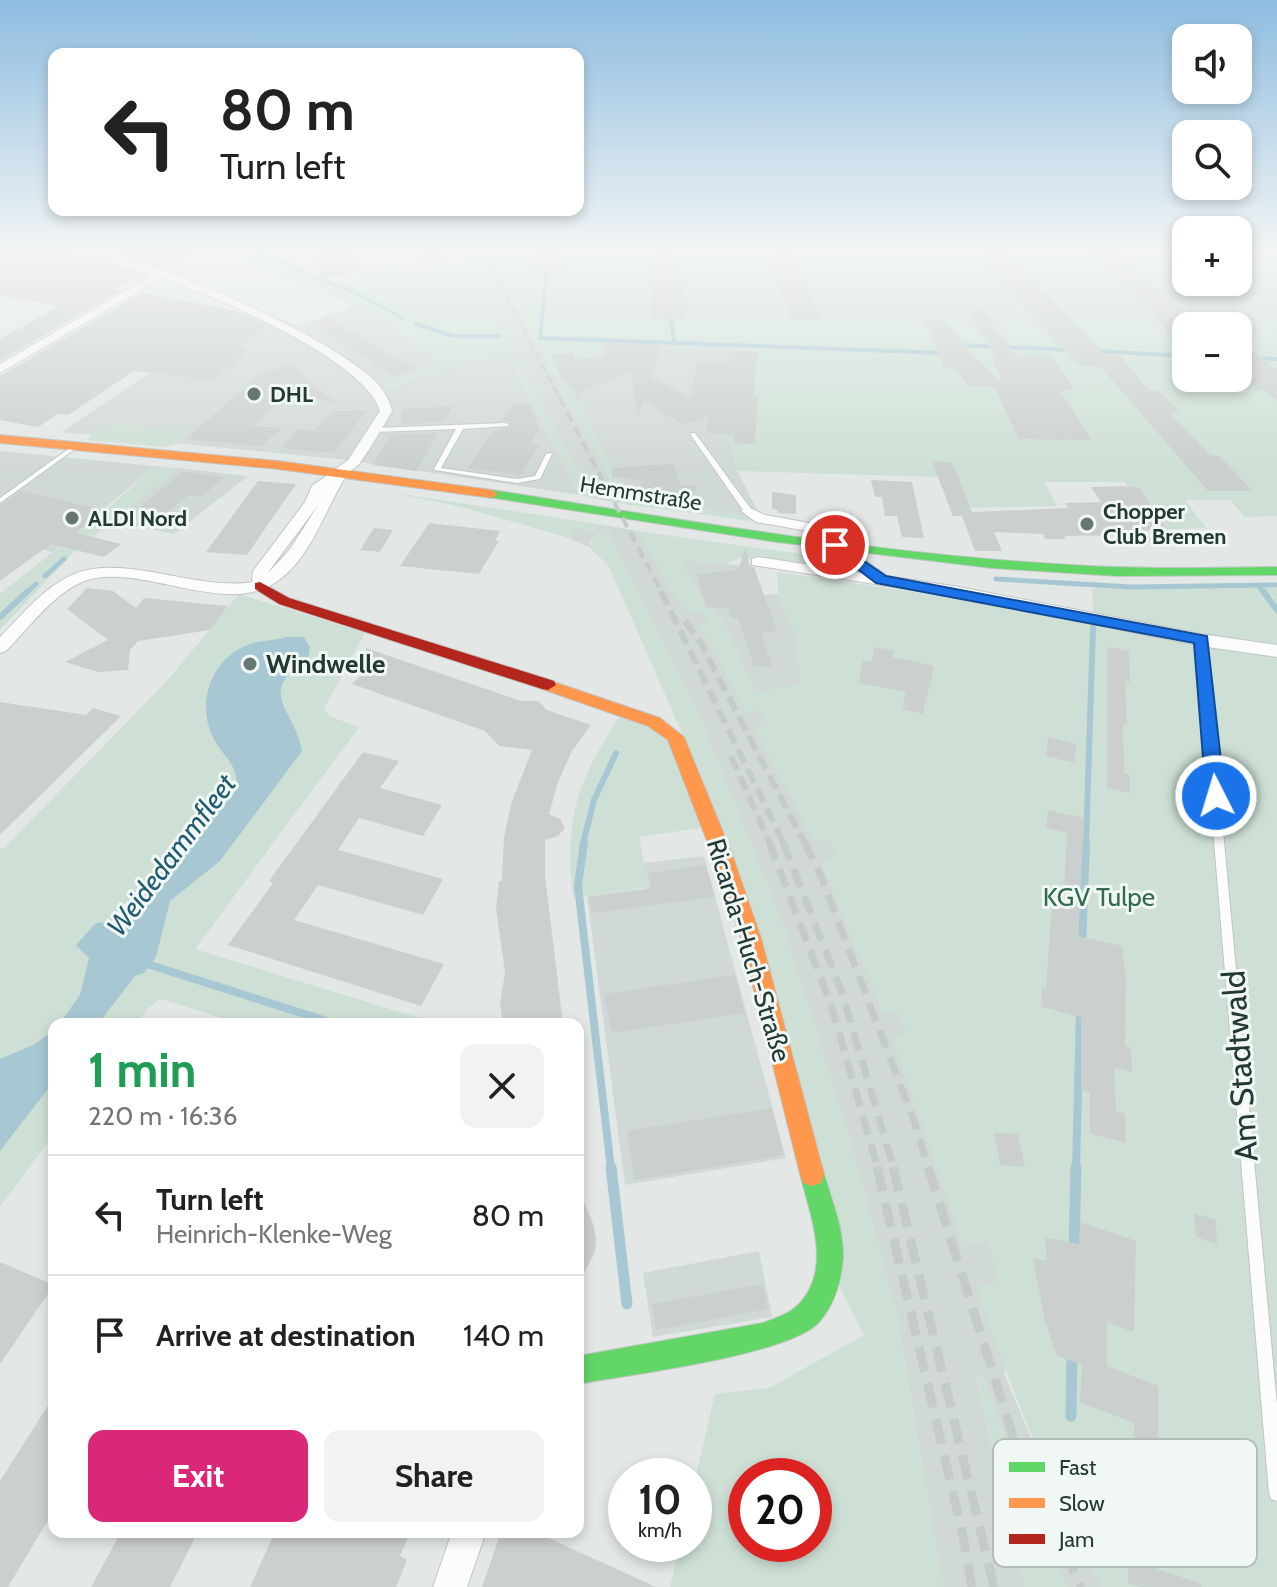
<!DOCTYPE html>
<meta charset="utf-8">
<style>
:root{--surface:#fff;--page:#f2f2f2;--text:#222;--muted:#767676;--line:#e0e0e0;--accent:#db2777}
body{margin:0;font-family:Cabin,sans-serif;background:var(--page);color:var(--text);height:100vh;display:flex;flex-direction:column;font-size:30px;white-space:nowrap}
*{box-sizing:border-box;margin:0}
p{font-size:26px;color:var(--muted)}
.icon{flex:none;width:44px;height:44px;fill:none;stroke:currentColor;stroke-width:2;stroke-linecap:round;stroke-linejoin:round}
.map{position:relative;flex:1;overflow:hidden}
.side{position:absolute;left:48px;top:1018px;width:536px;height:520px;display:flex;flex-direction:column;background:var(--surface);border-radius:16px;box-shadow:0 4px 12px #0003}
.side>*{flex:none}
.top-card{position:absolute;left:48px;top:48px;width:536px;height:168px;border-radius:16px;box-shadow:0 4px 12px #0003;background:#fff;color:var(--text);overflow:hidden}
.controls{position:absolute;left:1172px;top:24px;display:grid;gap:16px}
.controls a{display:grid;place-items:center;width:80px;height:80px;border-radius:16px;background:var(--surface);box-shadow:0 4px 12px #0003;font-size:40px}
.speed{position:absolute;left:608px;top:1458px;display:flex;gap:16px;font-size:40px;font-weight:700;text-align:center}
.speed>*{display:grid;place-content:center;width:104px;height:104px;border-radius:50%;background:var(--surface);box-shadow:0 4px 12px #0003;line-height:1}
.speed small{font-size:20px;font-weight:400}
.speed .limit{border:12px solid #d22;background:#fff;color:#111}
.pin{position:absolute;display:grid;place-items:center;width:68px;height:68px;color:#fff;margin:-34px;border:4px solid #fff;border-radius:50%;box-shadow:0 2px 8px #0007}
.me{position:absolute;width:88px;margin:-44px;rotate:355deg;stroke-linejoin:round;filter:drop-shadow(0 0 6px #0008)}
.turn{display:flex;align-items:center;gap:28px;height:168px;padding:0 40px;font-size:36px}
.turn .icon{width:104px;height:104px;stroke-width:2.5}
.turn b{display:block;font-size:56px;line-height:68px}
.round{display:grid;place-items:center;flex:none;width:84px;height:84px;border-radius:16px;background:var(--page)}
.summary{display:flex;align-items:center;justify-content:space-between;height:136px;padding:0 40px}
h1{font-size:48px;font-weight:700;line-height:60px;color:#1e9e55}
.action{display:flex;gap:16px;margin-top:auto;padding:16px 40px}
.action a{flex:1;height:92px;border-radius:16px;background:var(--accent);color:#fff;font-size:32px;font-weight:700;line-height:92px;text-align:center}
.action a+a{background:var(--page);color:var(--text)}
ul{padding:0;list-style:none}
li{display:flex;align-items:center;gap:24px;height:120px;padding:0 40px;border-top:2px solid var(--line)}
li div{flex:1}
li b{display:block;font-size:30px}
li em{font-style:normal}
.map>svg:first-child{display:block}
.built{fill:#d1d9d6}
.green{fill:#cee0d5;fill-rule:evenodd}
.water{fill:#a7c8d3}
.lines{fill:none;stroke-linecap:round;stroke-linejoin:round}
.stream-far4{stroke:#a7c8d3;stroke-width:4}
.stream-far3{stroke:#a7c8d3;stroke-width:5}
.stream-far2{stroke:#a7c8d3;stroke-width:6}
.stream-far1{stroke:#a7c8d3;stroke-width:8}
.stream{stroke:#a7c8d3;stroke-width:11}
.building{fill:#cbcfce}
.lane-casing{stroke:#c0c5c3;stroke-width:2}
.street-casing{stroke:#c0c5c3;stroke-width:2}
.fast-casing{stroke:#c0c6c4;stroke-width:2}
.slow-casing{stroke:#c0c6c4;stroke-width:2}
.jam-casing{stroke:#c0c6c4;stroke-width:2}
.lane{fill:#fbfcfb;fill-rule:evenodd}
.street{fill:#fbfcfb;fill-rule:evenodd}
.fast{fill:#63d668;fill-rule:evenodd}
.slow{fill:#ff974d;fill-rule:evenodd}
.jam{fill:#b3261e;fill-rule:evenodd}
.rail-far4{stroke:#c6cac9;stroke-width:3;stroke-dasharray:9 4;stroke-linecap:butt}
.rail-far3{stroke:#c6cac9;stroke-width:4;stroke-dasharray:11 6;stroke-linecap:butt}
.rail-far2{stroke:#c6cac9;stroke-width:6;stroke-dasharray:15 7;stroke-linecap:butt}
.rail-far1{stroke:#c6cac9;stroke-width:7;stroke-dasharray:19 10;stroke-linecap:butt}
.rail{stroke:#c6cac9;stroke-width:9;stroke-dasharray:25 12;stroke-linecap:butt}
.route{fill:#1a73e8;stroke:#114b97;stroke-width:2}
.poi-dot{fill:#667673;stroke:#f1f7f5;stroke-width:3}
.labels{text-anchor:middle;stroke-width:6;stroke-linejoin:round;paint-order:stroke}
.far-poi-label{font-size:22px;font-weight:bold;fill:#233935;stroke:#f1f7f5;text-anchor:start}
.far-street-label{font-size:22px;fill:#233935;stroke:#f1f7f5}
.poi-label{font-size:26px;font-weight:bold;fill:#233935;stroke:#f1f7f5;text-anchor:start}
.park-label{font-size:26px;fill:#316c4e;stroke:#f1f7f5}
.street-label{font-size:26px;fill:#233935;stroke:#f1f7f5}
.water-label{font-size:28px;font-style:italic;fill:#225b70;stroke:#f1f7f5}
.near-street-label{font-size:32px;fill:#233935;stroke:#f1f7f5}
.key{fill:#f1f7f5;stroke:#b3bebb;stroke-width:2}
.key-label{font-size:22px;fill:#233935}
</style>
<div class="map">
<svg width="1277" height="1587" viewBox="0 0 1277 1587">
<rect width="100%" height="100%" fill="#e3e8e6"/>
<path class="built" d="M 464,248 L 486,248 L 623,504 L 592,498 L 513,352 Z
M 354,307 L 448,363 L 390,389 L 478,358 L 507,352 L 580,495 L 339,459 L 62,432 L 241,311 L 271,314 L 296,326 Z
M 599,342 L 742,345 L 730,440 L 737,471 L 759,513 L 759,522 L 747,516 L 632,501 L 553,360 L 599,357 Z
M 0,451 L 155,466 L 52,552 L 0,540 Z
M 178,468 L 248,476 L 174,534 L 113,521 Z
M 598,524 L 637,531 L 689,613 L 702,611 L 710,624 L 701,626 L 756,693 L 723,621 L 706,606 L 680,559 L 754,567 L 764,595 L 779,594 L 780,601 L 824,689 L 994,1149 L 1005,1376 L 1047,1476 L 1102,1587 L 1067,1587 L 1028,1504 L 984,1377 L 976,1378 L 1025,1587 L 943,1587 L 898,1321 L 855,1158 L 782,922 L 701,719 L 607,530 L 591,541 L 589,547 L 569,538 L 575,527 L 594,530 Z
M 704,856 L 786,1158 L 625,1185 L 587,896 L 648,888 L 643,863 Z
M 759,1251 L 772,1317 L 653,1337 L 643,1273 Z"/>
<path class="green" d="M 211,248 C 261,248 292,266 337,285 L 397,267 L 412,273 L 468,266 L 459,248 L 464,248 L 513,352 L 592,498 L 580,495 L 507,353 L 478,358 L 390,389 L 384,385 L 447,362 L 333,296 Z
M 486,248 L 1186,248 L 1186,282 L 1238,282 L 1238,248 L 1277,248 L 1277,516 L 1245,517 L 1230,500 L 1185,500 L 1206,528 L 1158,530 L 1125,482 L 1044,482 L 1057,506 L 950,508 L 938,477 L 737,471 L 730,440 L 742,345 L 599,342 L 600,357 L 554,360 L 632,501 L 747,516 L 759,522 L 623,504 ZM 1186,326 L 1238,326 L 1238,378 L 1186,378 Z
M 117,423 L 182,432 L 190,426 L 197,426 L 178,443 L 165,447 L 86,440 L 95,432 L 103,433 Z
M 155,466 L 178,468 L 74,552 L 0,630 L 0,594 L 113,504 Z
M 394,493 L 598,524 L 594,530 L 575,527 L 569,538 L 462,507 Z
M 606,529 L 701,719 L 782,922 L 855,1158 L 898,1321 L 943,1587 L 670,1587 L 680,1544 L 694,1544 L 694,1484 L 715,1394 L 769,1388 L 864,1335 L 837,1281 L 686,742 L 608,565 L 589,547 L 598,532 ZM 746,1476 L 814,1476 L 814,1544 L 746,1544 Z
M 637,531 L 838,559 L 850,564 L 847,569 L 758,556 L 759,560 L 740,558 L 726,564 L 681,559 L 706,606 L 723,621 L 757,693 L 800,684 L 796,634 L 779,601 L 777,572 L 928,594 L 1094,624 L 1092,588 L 1277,588 L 1277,1587 L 1102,1587 C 1052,1487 1011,1394 977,1287 L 998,1282 L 988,1242 L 962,1242 L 893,1039 L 906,1031 L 900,1014 L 882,1012 L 821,862 L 836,854 L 831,841 L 812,840 L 756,729 L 768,725 L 760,710 L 746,713 L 700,626 L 709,624 L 702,611 L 689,613 L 673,594 Z
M 239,594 L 365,633 L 324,709 L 329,716 L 359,727 L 195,949 L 439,1024 L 241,1024 L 161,999 L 148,1008 L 136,1024 L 54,1024 L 54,1134 L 0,1207 L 0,848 L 3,849 L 166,682 Z
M 622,713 L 667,734 L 707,827 L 639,837 L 649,887 L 573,898 C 564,816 577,781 622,713 Z
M 976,1377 L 985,1377 L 1028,1504 L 1067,1587 L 1025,1587 Z"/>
<path class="water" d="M 286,637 L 304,637 L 310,647 L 308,659 C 254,692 296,711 302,751 L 220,861 L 170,901 L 156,957 L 144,973 L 135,976 L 98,1024 L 59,1024 L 80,995 L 89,958 L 76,945 L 96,923 L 107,922 L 123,910 L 151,873 L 213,818 L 237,789 C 237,760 223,759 212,735 C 196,701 213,656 250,644 C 262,640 274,641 286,637 Z
M 54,1031 L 54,1081 L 0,1151 L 0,1059 L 33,1045 Z"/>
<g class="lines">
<path class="stream-far4" d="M 242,248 L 267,255
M 278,260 L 352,292
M 357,294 L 403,318
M 670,309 L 674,343
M 416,324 L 453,336 L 500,336
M 539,338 L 944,353
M 540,338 L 549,248
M 959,345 L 1070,350
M 1095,351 L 1169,355
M 1178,355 L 1186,355
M 1254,358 L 1277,359"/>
<path class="stream-far3" d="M 45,576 L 64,559
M 996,579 L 1131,587 L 1277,585
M 1258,585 L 1264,593
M 26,593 L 36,584"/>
<path class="stream-far2" d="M 1263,591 L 1277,610
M 0,617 L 28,591
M 583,844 L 594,800 L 616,753
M 1086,844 L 1093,628"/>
<path class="stream-far1" d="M 584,842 L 578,886 L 611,1169
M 1082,946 L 1086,842
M 144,963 L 336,1024
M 1076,1169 L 1080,1010"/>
<path class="stream" d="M 611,1167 L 627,1304
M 1074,1249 L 1076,1167
M 1071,1416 L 1072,1354"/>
</g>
<path class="building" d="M 9,248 L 62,248 L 64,251 L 143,275 L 109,289 L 121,290 L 0,361 L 0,339 L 60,306 L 0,295 L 0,251 Z
M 96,248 L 210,248 L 210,249 L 163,267 Z
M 315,248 L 354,248 L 361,273 L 321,278 Z
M 417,248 L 440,248 L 447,266 L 425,267 Z
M 531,248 L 567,248 L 565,268 L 561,268 L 561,271 L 529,271 Z
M 768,248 L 795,248 L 809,286 L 805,287 L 820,320 L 792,320 L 767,261 L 771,261 Z
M 1081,248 L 1116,248 L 1136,264 L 1127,265 L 1202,326 L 1186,326 L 1186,344 L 1153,318 L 1161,317 Z
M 652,250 L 675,250 L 689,309 L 685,309 L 686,316 L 681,319 L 650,319 Z
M 1004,251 L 1106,355 L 1120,355 L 1149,391 L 1158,390 L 1180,412 L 1170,413 L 1210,455 L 1219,456 L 1253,491 L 1208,491 L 1100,366 L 1079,366 L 975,252 Z
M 142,293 L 233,310 L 267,326 L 241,348 L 250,349 L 244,355 L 214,380 L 134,371 L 68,415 L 58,414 L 38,427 L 0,420 L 0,376 Z
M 979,306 L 1017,356 L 1051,355 L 1074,389 L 1061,392 L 1092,440 L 1019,439 L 994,387 L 968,386 L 957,370 L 943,366 L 925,321 L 943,320 L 998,381 L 1002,378 L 993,361 L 997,358 L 969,314 Z
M 324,316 L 416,369 L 393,376 L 317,326 Z
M 1238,339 L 1277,370 L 1277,402 L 1265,391 L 1258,391 L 1238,371 Z
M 606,343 L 661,345 L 651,377 L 689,397 L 698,361 L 724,363 L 732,350 L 758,352 L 753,396 L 758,396 L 755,444 L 734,443 L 733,435 L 706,433 L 709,416 L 683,425 L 643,400 L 638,415 L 631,372 L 579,392 L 580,398 L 559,373 L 550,354 L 573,353 L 574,359 L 604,357 Z
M 290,365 L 336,403 L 288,392 L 253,426 L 282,428 L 261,446 L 186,439 L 260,374 Z
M 530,404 L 539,430 L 530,444 L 539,445 L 521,475 L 468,468 L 494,430 L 511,427 L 511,422 L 501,420 L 512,405 Z
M 453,406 L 444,422 L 401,424 L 403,409 Z
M 367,410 L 334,453 L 282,448 L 296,430 L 314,431 L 332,412 Z
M 438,433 L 416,471 L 373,465 L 390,434 Z
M 932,461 L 952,462 L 972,512 L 1068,508 L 1065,503 L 1101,502 L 1091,487 L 1123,486 L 1139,488 L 1166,528 L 1145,531 L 1153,542 L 1132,542 L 1128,535 L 1064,536 L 1066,539 L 1045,539 L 1043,534 L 994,532 L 1002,551 L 975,551 L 962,516 L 953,516 Z
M 673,464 L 680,485 L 697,486 L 691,503 L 681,501 L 679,506 L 634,501 L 643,481 L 612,477 L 612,468 Z
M 183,472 L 224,477 L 201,497 L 189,495 L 166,513 L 140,507 Z
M 871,480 L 912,482 L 924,538 L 902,537 L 897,516 L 885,516 L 882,497 L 875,497 Z
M 258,481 L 296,484 L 247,555 L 206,552 Z
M 21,491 L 105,510 L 76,533 L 121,544 L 104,557 L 51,544 L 0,581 L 0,506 Z
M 772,492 L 796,495 L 796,514 L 778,513 L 778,510 L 772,509 Z
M 429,523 L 500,531 L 495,541 L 499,541 L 479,574 L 400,566 Z
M 374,528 L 393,530 L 380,552 L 360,550 Z
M 746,546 L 749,565 L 754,568 L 777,632 L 761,633 L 772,666 L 754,667 L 738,618 L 731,618 L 728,608 L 706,607 L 697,574 L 738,570 Z
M 87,588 L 113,591 L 136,608 L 144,598 L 228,606 L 210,630 L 138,641 L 130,650 L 128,670 L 98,672 L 65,662 L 108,640 L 67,609 Z
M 875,647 L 894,651 L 892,657 L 934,666 L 923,714 L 902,709 L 906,692 L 859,683 L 863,660 L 871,662 Z
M 1110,647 L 1129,651 L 1130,682 L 1125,681 L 1127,725 L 1123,724 L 1124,773 L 1130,775 L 1130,793 L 1107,788 L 1107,649 Z
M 366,648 L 521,701 L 538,701 L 547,710 L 591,725 L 572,751 L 558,782 L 549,814 L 560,819 L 565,828 L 558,836 L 545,840 L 545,876 L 563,1024 L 503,1024 L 500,1004 L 505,972 L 496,908 L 499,881 L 502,881 L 504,838 L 511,804 L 532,750 L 499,746 L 485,731 L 352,684 L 360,676 Z
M 0,702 L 86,715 L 93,708 L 121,716 L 0,835 Z
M 1048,737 L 1076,744 L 1075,763 L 1046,756 Z
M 363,752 L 399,761 L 380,788 L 442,805 L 423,836 L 359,818 L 338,850 L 443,879 L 423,915 L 318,885 L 294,920 L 444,964 L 421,1006 L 228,945 L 273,883 L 269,881 Z
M 1048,810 L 1084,818 L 1078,936 L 1122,946 L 1126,980 L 1125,1046 L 1131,1048 L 1132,1072 L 1114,1068 L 1116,1111 L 1125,1114 L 1126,1143 L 1090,1133 L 1090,1092 L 1081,1090 L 1081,1017 L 1042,1007 L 1042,988 L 1046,989 L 1053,889 L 1064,891 L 1067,833 L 1046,828 Z
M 706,865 L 715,897 L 592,913 L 589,897 L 651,889 L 648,873 Z
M 735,975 L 745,1013 L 611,1033 L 604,994 Z
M 772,1108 L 784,1155 L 635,1180 L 627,1131 Z
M 994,1133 L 1018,1134 L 1025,1167 L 1000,1165 Z
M 578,1188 L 594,1226 L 596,1239 L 595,1252 L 578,1284 Z
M 1194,1213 L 1216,1220 L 1217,1244 L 1196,1237 Z
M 1080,1222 L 1136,1241 L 1134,1332 L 1107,1322 L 1107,1366 L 1158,1386 L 1158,1440 L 1152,1438 L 1155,1496 L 1125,1486 L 1124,1481 L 1115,1478 L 1114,1459 L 1124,1462 L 1124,1454 L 1135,1458 L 1134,1423 L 1080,1402 L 1082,1365 L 1057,1356 L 1045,1321 L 1033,1258 L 1047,1261 L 1045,1237 L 1079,1244 Z
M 0,1262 L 54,1285 L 0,1364 Z
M 763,1284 L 768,1309 L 656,1330 L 652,1304 Z
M 54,1396 L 54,1510 L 8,1587 L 0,1587 L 0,1481 Z
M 121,1532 L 198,1532 L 170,1587 L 91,1587 Z
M 275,1532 L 410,1532 L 400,1556 L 407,1560 L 396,1587 L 250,1587 Z
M 501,1532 L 535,1532 L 656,1587 L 482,1587 Z
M 1128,1562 L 1146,1568 L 1146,1565 L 1202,1584 L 1201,1587 L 1141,1587 L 1128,1583 Z"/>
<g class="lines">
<defs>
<path id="lane" d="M 506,423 L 509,425 L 508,426 L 463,429 L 441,468 L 517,479 L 535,476 L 546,454 L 551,453 L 552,454 L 540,479 L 517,483 L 435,470 L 434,469 L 456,429 L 374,432 L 371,430 L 374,428 Z
M 691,433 L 695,433 L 751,509 L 751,513 L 745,513 L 690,434 Z
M 74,445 L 79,446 L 0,503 L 0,498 Z
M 1201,637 L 1205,640 L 1277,1405 L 1277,1501 L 1271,1499 L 1269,1493 L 1197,640 Z"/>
<path id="street" d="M 65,248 C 128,243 327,335 374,380 C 383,389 389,399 392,411 C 382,428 372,446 360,463 C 357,467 350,470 347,475 C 323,511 312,560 273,584 C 222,616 134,560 82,582 C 52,595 29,628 6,651 L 0,653 L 0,637 C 20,617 39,593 64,579 C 116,548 194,592 252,582 L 253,571 L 305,502 L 312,486 L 348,460 L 380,411 C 366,360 212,295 162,278 L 0,373 L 0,364 L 153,275 ZM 319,504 L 290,549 L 269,572 L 269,571 Z
M 389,248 L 399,248 L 390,258 L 384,258 Z
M 748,507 L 765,515 L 837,528 L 842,543 L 887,576 L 959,587 L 1201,634 L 1277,645 L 1277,657 L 1201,646 L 959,597 L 752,565 L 752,559 L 758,557 L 862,573 L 830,548 L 825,534 L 756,522 L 741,511 Z
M 452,1532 L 486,1532 L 467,1587 L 433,1587 Z"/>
<path id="fast" d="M 492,490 C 690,521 888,556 1089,566 C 1151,569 1214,568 1277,567 L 1277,575 L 1117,576 L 992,568 L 777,542 L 487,497 L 486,494 Z
M 812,1162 L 821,1165 L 824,1174 C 832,1201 844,1230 843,1258 C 841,1281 835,1303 820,1321 C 792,1355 627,1375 578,1384 L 578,1356 L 763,1323 C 776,1318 792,1313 801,1302 C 832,1266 810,1214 800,1174 L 803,1165 Z"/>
<path id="slow" d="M 0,435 L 278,461 L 492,490 L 498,494 L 492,498 L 278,469 L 0,443 Z
M 548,680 L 660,718 L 684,737 L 732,854 L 761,938 L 824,1174 L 821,1183 L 812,1186 L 803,1183 L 800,1174 L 741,938 L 712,854 L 668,740 L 648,726 L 542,689 L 540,685 Z"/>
<path id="jam" d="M 260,582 L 289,598 L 554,681 L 556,685 L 548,690 L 542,689 L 279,604 L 255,589 L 255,583 Z"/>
</defs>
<use href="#lane" class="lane-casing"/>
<use href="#street" class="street-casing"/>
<use href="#fast" class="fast-casing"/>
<use href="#slow" class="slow-casing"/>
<use href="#jam" class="jam-casing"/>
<use href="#lane" class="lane"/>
<use href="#street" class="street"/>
<use href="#fast" class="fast"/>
<use href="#slow" class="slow"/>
<use href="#jam" class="jam"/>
<path class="rail-far4" d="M 481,248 L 560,399"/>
<path class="rail-far3" d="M 559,397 L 662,593"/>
<path class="rail-far2" d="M 661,591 L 784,844
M 685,621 L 700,642 L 805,844
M 731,756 L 770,844"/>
<path class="rail-far1" d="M 769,842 L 832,1008 L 878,1169
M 783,842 L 842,993 L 894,1169
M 804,842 L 819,871 L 914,1121 L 929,1169"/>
<path class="rail" d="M 877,1167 L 963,1536 L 972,1587
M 893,1167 L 994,1587
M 928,1167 L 1017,1449 L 1081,1587"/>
</g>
<linearGradient id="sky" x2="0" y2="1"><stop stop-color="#8ebce0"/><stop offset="0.53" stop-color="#f2f5f4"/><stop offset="1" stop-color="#f2f5f4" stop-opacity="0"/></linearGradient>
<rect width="1277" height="470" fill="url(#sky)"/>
<path class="route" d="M 835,541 L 886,576 L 1207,636 L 1225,796 L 1222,801 L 1216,803 L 1206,796 L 1194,643 L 876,583 L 830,548 L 828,545 Z"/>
<g class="poi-dot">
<circle cx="254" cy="394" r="8"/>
<circle cx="72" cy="518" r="8"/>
<circle cx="1087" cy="524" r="8"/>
<circle cx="250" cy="664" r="8"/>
</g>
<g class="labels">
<g class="far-poi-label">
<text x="270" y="402">DHL</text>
<text x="1103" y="519">Chopper<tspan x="1103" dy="25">Club Bremen</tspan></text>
<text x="88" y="526">ALDI Nord</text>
</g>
<g class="far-street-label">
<text transform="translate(641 493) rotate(9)" y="8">Hemmstraße</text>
</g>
<g class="poi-label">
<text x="266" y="673">Windwelle</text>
</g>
<g class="park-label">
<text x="1099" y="906">KGV Tulpe</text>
</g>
<g class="street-label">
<text transform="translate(749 950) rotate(73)" y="9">Ricarda-Huch-Straße</text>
</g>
<g class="water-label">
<text transform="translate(171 855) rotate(-53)" y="10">Weidedammfleet</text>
</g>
<g class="near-street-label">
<text transform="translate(1240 1066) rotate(-94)" y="11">Am Stadtwald</text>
</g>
</g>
<rect x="993" y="1439" width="264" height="128" rx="12" class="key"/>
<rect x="1009" y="1462" width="36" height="10" fill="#63d668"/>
<rect x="1009" y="1498" width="36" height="10" fill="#ff974d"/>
<rect x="1009" y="1534" width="36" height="10" fill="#b3261e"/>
<g class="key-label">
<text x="1059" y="1475">Fast</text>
<text x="1059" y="1511">Slow</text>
<text x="1059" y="1547">Jam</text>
</g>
</svg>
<div class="controls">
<a><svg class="icon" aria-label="sound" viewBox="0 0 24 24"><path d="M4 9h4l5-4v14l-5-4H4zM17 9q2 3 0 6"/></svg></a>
<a><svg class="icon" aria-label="search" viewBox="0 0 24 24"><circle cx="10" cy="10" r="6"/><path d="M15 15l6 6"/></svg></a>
<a>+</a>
<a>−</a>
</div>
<div class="speed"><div>10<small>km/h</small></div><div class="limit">20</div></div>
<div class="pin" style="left:835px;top:545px;background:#d93025"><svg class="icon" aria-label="arrive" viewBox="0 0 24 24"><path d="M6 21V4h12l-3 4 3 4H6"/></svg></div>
<svg class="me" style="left:1216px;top:796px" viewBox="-20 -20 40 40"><circle r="17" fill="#1a73e8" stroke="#fff" stroke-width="3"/><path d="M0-11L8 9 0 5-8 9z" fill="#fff"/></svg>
<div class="top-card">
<div class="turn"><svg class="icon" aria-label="left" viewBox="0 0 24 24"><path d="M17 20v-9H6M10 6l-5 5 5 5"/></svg><div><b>80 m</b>Turn left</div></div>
</div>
<section class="side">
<div class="summary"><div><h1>1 min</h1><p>220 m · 16:36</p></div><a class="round"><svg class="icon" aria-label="close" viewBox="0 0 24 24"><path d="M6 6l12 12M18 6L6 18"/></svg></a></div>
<ul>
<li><svg class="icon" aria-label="left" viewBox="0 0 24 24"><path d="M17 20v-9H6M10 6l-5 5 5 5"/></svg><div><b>Turn left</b><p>Heinrich-Klenke-Weg</p></div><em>80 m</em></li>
<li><svg class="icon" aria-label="arrive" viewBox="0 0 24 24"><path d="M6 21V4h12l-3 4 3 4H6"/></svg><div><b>Arrive at destination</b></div><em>140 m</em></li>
</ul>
<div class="action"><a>Exit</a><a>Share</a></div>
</section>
</div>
